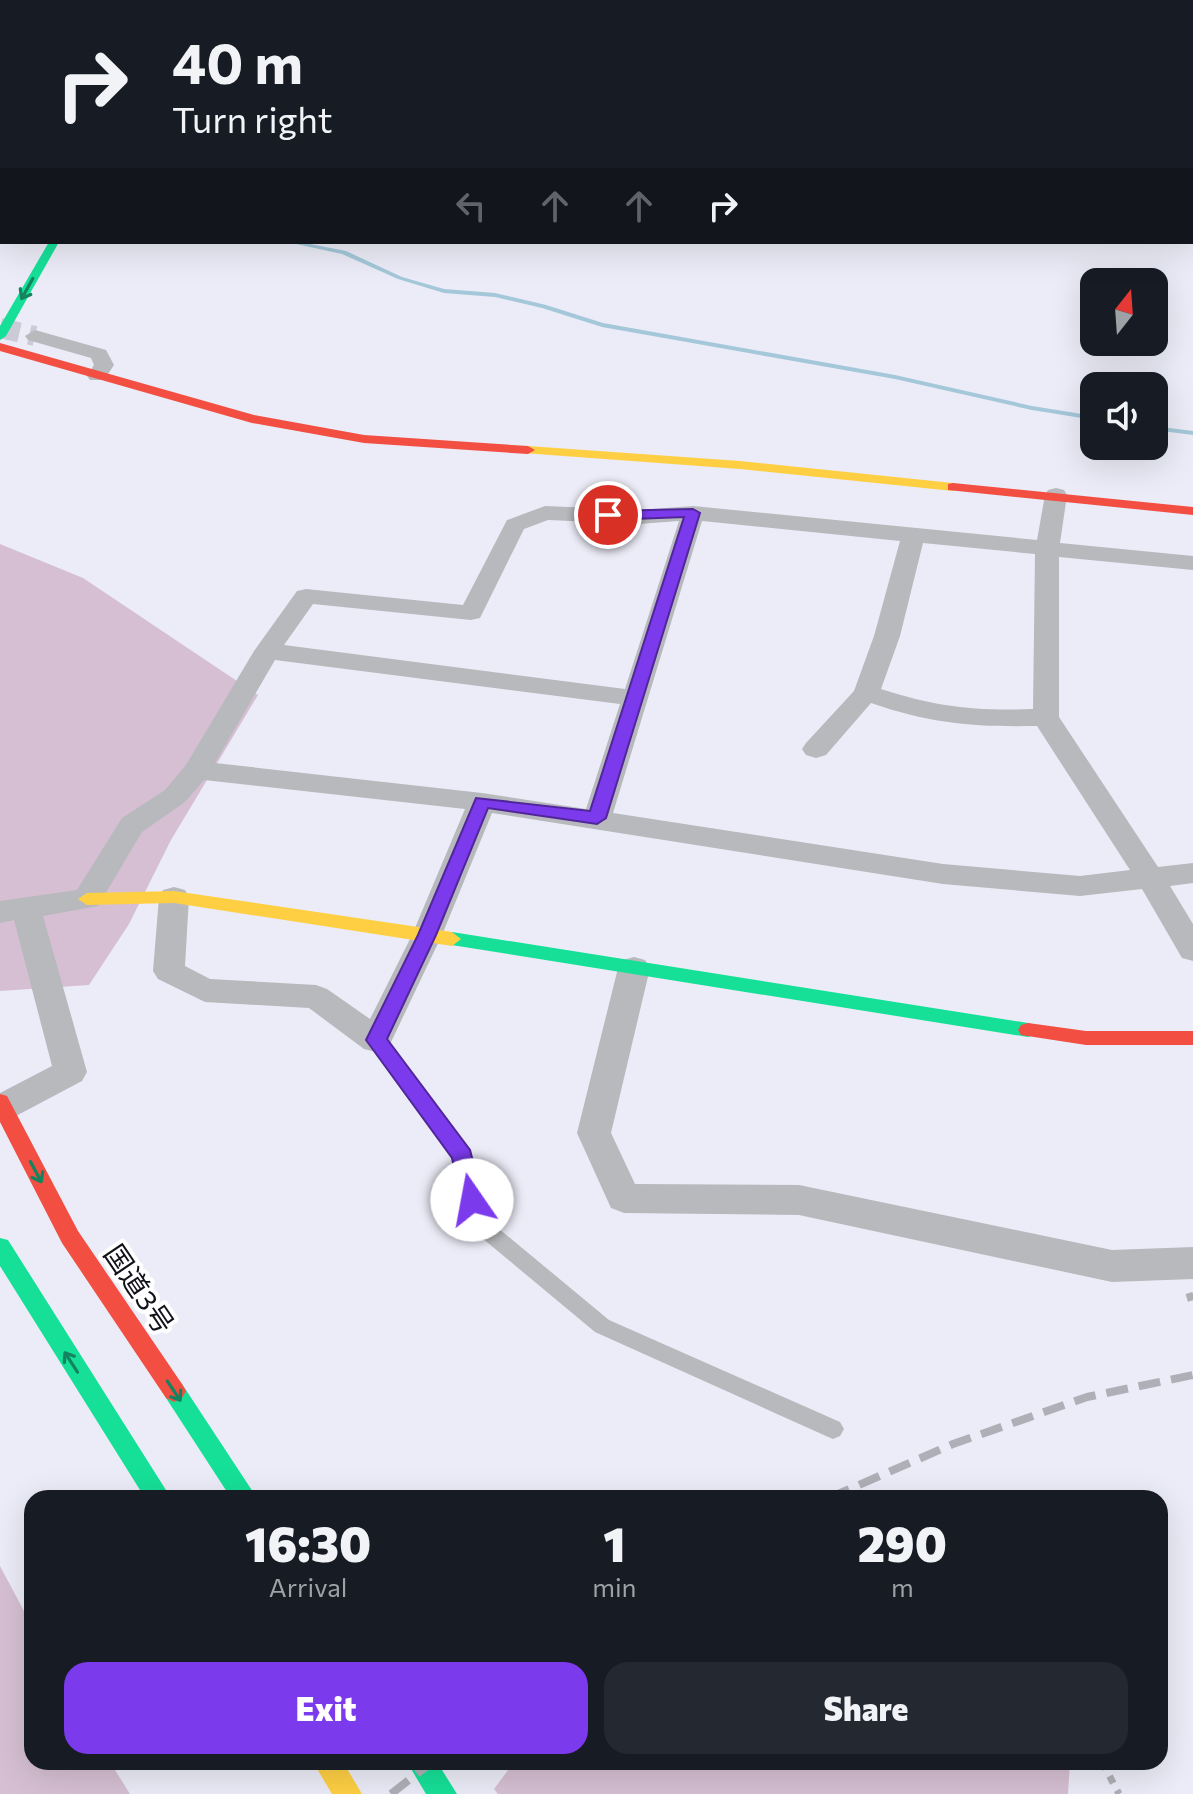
<!DOCTYPE html>
<meta charset="utf-8">
<style>
:root{--surface:#171b24;--page:#242831;--text:#f1f3f6;--muted:#9ea1a6;--accent:#7c3aed}
body{margin:0;font-family:Commissioner,"Noto Sans JP",sans-serif;background:var(--page);color:var(--text);height:100vh;display:flex;flex-direction:column;font-size:30px;white-space:nowrap}
*{box-sizing:border-box;margin:0}
p{font-size:26px;color:var(--muted)}
.icon{flex:none;width:44px;height:44px;fill:none;stroke:currentColor;stroke-width:2;stroke-linecap:round;stroke-linejoin:round}
.map{position:relative;flex:1;overflow:hidden}
.side{position:absolute;left:24px;top:1490px;width:1144px;height:280px;display:flex;flex-direction:column;background:var(--surface);border-radius:24px;box-shadow:0 8px 32px #0002}
.side>*{flex:none}
.banner{position:absolute;left:0px;top:0px;width:1194px;height:244px;box-shadow:0 8px 32px #0002;background:#171b24;color:var(--text);overflow:hidden}
.needle{width:52px;rotate:17deg}
.fabs{position:absolute;left:1080px;top:268px;display:grid;gap:16px}
.fabs a{display:grid;place-items:center;width:88px;height:88px;border-radius:16px;background:var(--surface);box-shadow:0 8px 32px #0002;font-size:40px}
.pin{position:absolute;display:grid;place-items:center;width:68px;height:68px;color:#fff;margin:-34px;border:4px solid #fff;border-radius:50%;box-shadow:0 2px 8px #0007}
.me{position:absolute;width:88px;margin:-44px;rotate:348deg;stroke-linejoin:round;filter:drop-shadow(0 0 6px #0008)}
.turn{display:flex;align-items:center;gap:28px;height:168px;padding:0 40px;font-size:36px}
.turn .icon{width:104px;height:104px;stroke-width:2.5}
.turn b{display:block;font-size:56px;line-height:68px}
.lanes{display:flex;align-items:center;height:76px;padding:0 40px;background:#0003;justify-content:center;gap:40px;direction:ltr}
.lanes .off{opacity:.35}
.eta{display:flex;justify-content:space-evenly;align-items:center;height:136px;text-align:center}
.eta b{font-size:48px;font-weight:800;line-height:56px}
.action{display:flex;gap:16px;margin-top:auto;padding:16px 40px}
.action a{flex:1;height:92px;border-radius:24px;background:var(--accent);color:#fff;font-size:32px;font-weight:800;line-height:92px;text-align:center}
.action a+a{background:var(--page);color:var(--text)}
.map>svg:first-child{display:block}
.forest{fill:#d6bfd3}
.lines{fill:none;stroke-linecap:round;stroke-linejoin:round}
.stream{fill:#a4c8d9;fill-rule:evenodd}
.street-tunnel{stroke:#cacbd6;stroke-width:20;stroke-dasharray:20 10;stroke-linecap:butt}
.path{stroke:#afb0b5;stroke-width:7;stroke-dasharray:8 8;stroke-linecap:butt}
.lane{fill:#b7b9bd;fill-rule:evenodd}
.street{fill:#b7b9bd;fill-rule:evenodd}
.fast{fill:#16e098;fill-rule:evenodd}
.slow{fill:#ffcf43;fill-rule:evenodd}
.jam{fill:#f24e42;fill-rule:evenodd}
.rail-far1{stroke:#afb0b7;stroke-width:3;stroke-dasharray:8 4;stroke-linecap:butt}
.rail{stroke:#afb0b7;stroke-width:8;stroke-dasharray:22 11;stroke-linecap:butt}
.oneway{stroke:#14835f}
.route{fill:#7c3aed;stroke:#51269a;stroke-width:2}
.labels{text-anchor:middle;stroke-width:8;stroke-linejoin:round;paint-order:stroke}
.near-street-label{font-size:28px;fill:#11111a;stroke:#fff}
</style>
<div class="map">
<svg width="1193" height="1794" viewBox="0 0 1193 1794">
<rect width="100%" height="100%" fill="#ebecf7"/>
<path class="forest" d="M 0,544 L 83,578 L 258,695 L 171,840 L 129,924 L 89,985 L 0,991 Z
M 0,1566 L 32,1626 L 32,1762 L 110,1762 L 130,1794 L 0,1794 Z
M 514,1762 L 1070,1762 L 1068,1794 L 498,1794 L 494,1789 Z"/>
<g class="lines">
<path class="stream" d="M 0,182 L 2,182 L 2,186 L 0,186 Z
M 287,242 L 300,242 L 346,251 L 402,277 L 444,289 L 495,293 L 546,305 L 603,323 L 895,375 L 1032,406 L 1094,416 L 1094,420 L 1032,410 L 895,379 L 602,327 L 542,308 L 495,297 L 444,293 L 398,279 L 342,254 Z
M 1154,426 L 1193,431 L 1193,435 L 1154,430 Z"/>
<path class="street-tunnel" d="M 0,328 L 35,336"/>
<path class="path" d="M 1189,1293 L 1193,1307
M 1102,1762 L 1119,1794"/>
<path class="lane" d="M 376,1033 L 382,1035 L 469,1151 L 486,1218 L 609,1320 L 840,1422 L 844,1429 L 840,1436 L 833,1439 L 826,1436 L 595,1332 L 470,1228 L 453,1158 L 370,1045 L 367,1040 L 370,1035 Z"/>
<path class="street" d="M 1080,0 L 1098,0 L 1100,2 L 1082,2 Z
M 1192,7 L 1193,7 L 1193,15 L 1192,15 Z
M 1192,47 L 1193,47 L 1193,55 L 1192,55 Z
M 1192,77 L 1193,77 L 1193,87 L 1192,87 Z
M 2,123 L 2,133 L 0,134 L 0,124 Z
M 35,330 L 106,350 L 114,365 L 104,380 L 90,380 L 87,376 L 94,365 L 91,358 L 28,340 L 25,336 Z
M 1056,488 L 1064,490 L 1067,495 L 1060,543 L 1193,556 L 1193,570 L 1059,557 L 1059,717 L 1158,867 L 1193,863 L 1193,883 L 1170,886 L 1193,924 L 1193,961 L 1182,958 L 1142,889 L 1080,896 L 943,884 L 492,813 L 442,935 L 392,1040 L 388,1049 L 376,1052 L 364,1049 L 309,1008 L 205,1002 L 158,979 L 153,971 L 159,897 L 163,890 L 174,887 L 185,890 L 189,897 L 185,966 L 210,979 L 316,985 L 327,989 L 370,1019 L 412,935 L 465,809 L 204,780 L 185,802 L 142,832 L 98,906 L 43,916 L 87,1072 L 82,1081 L 14,1117 L 0,1121 L 0,1093 L 52,1066 L 14,920 L 0,923 L 0,901 L 77,890 L 122,818 L 165,790 L 186,765 L 254,651 L 297,591 L 306,589 L 463,605 L 507,520 L 545,506 L 639,510 L 693,506 L 1037,540 L 1045,495 L 1048,490 ZM 548,520 L 639,524 L 679,521 L 625,689 L 284,645 L 313,604 L 471,620 L 480,618 L 524,529 ZM 702,521 L 900,541 L 874,636 L 854,691 L 806,743 L 802,749 L 806,755 L 816,758 L 826,755 L 871,703 C 932,724 973,727 1037,726 L 1130,870 L 1080,876 L 943,864 L 613,813 ZM 923,543 L 1035,554 L 1033,709 C 974,711 937,707 881,689 L 900,636 ZM 275,660 L 620,704 L 586,809 L 482,793 L 215,763 Z
M 634,957 L 645,960 L 650,968 L 611,1133 L 635,1184 L 799,1185 L 1112,1250 L 1193,1247 L 1193,1279 L 1112,1282 L 799,1215 L 624,1213 L 611,1208 L 577,1133 L 618,968 L 623,960 Z"/>
<path class="fast" d="M 206,0 L 215,0 L 205,2 Z
M 49,242 L 59,242 L 6,336 L 0,340 L 0,326 Z
M 452,932 L 1028,1023 L 1035,1025 L 1038,1030 L 1035,1035 L 1028,1037 L 445,944 L 443,939 L 445,934 Z
M 0,1238 L 8,1240 L 171,1498 L 145,1498 L 0,1266 Z
M 174,1380 L 182,1384 L 257,1498 L 231,1498 L 166,1398 L 162,1391 L 166,1384 Z
M 407,1762 L 437,1762 L 457,1794 L 426,1794 Z"/>
<path class="slow" d="M 1192,141 L 1193,141 L 1193,147 L 1192,147 Z
M 528,446 L 740,461 L 953,483 L 960,487 L 953,491 L 740,469 L 523,453 L 523,447 Z
M 174,891 L 452,932 L 461,939 L 452,946 L 174,903 L 87,905 L 78,899 L 87,893 Z
M 313,1762 L 343,1762 L 362,1794 L 332,1794 Z"/>
<path class="jam" d="M 892,0 L 902,0 L 904,2 L 894,2 Z
M 0,343 L 254,415 L 364,435 L 528,446 L 535,450 L 528,454 L 364,443 L 252,423 L 0,351 Z
M 953,483 L 1193,507 L 1193,515 L 948,490 L 948,484 Z
M 1028,1023 L 1086,1031 L 1193,1031 L 1193,1045 L 1086,1045 L 1021,1035 L 1018,1030 L 1021,1025 Z
M 0,1094 L 7,1096 L 78,1231 L 182,1384 L 186,1391 L 182,1398 L 174,1402 L 166,1398 L 62,1243 L 0,1122 Z"/>
<path class="rail-far1" d="M 83,2 L 86,0"/>
<path class="rail" d="M 829,1498 L 953,1444 L 1087,1397 L 1193,1375
M 391,1794 L 432,1762"/>
</g>
<defs><path id="oneway-shaft" d="M-6 0H5M1.5-3L5.5 0L1.5 3" fill="none" stroke-width="1.6" stroke-linecap="round" stroke-linejoin="round" transform="scale(2)"/></defs>
<g class="oneway">
<use href="#oneway-shaft" transform="translate(27 289) rotate(119)"/>
<use href="#oneway-shaft" transform="translate(36 1172) rotate(62)"/>
<use href="#oneway-shaft" transform="translate(71 1362) rotate(-123)"/>
<use href="#oneway-shaft" transform="translate(174 1391) rotate(56)"/>
</g>
<path class="route" d="M 693,509 L 700,513 L 606,818 L 597,824 L 488,808 L 436,935 L 387,1039 L 470,1150 L 483,1200 L 479,1206 L 472,1209 L 464,1206 L 461,1200 L 452,1158 L 366,1040 L 418,935 L 476,798 L 590,811 L 684,517 L 608,520 L 601,515 L 608,511 Z"/>
<g class="labels">
<g class="near-street-label">
<text transform="translate(139 1289) rotate(56)" y="10">国道3号</text>
</g>
</g>
</svg>
<div class="fabs">
<a><svg class="needle" viewBox="-14 -14 28 28"><path d="M0-13l5 13h-10z" fill="#e53935"/><path d="M0 13l5-13h-10z" fill="#9ea1a6"/></svg></a>
<a><svg class="icon" aria-label="sound" viewBox="0 0 24 24"><path d="M4 9h4l5-4v14l-5-4H4zM17 9q2 3 0 6"/></svg></a>
</div>
<div class="pin" style="left:608px;top:515px;background:#d93025"><svg class="icon" aria-label="arrive" viewBox="0 0 24 24"><path d="M6 21V4h12l-3 4 3 4H6"/></svg></div>
<svg class="me" style="left:472px;top:1200px" viewBox="-20 -20 40 40"><circle r="19" fill="#fff"/><path d="M0-13L10 11 0 6-10 11z" fill="#7c3aed"/></svg>
<div class="banner">
<div class="turn"><svg class="icon" aria-label="right" viewBox="0 0 24 24"><path d="M7 20v-9h11M14 6l5 5-5 5"/></svg><div><b>40 m</b>Turn right</div></div>
<div class="lanes"><svg class="icon off" aria-label="left" viewBox="0 0 24 24"><path d="M17 20v-9H6M10 6l-5 5 5 5"/></svg><svg class="icon off" aria-label="ahead" viewBox="0 0 24 24"><path d="M12 20V5M6 11l6-6 6 6"/></svg><svg class="icon off" aria-label="ahead" viewBox="0 0 24 24"><path d="M12 20V5M6 11l6-6 6 6"/></svg><svg class="icon" aria-label="right" viewBox="0 0 24 24"><path d="M7 20v-9h11M14 6l5 5-5 5"/></svg></div>
</div>
<section class="side">
<div class="eta">
<div><b>16:30</b><p>Arrival</p></div>
<div><b>1</b><p>min</p></div>
<div><b>290</b><p>m</p></div>
</div>
<div class="action"><a>Exit</a><a>Share</a></div>
</section>
</div>
